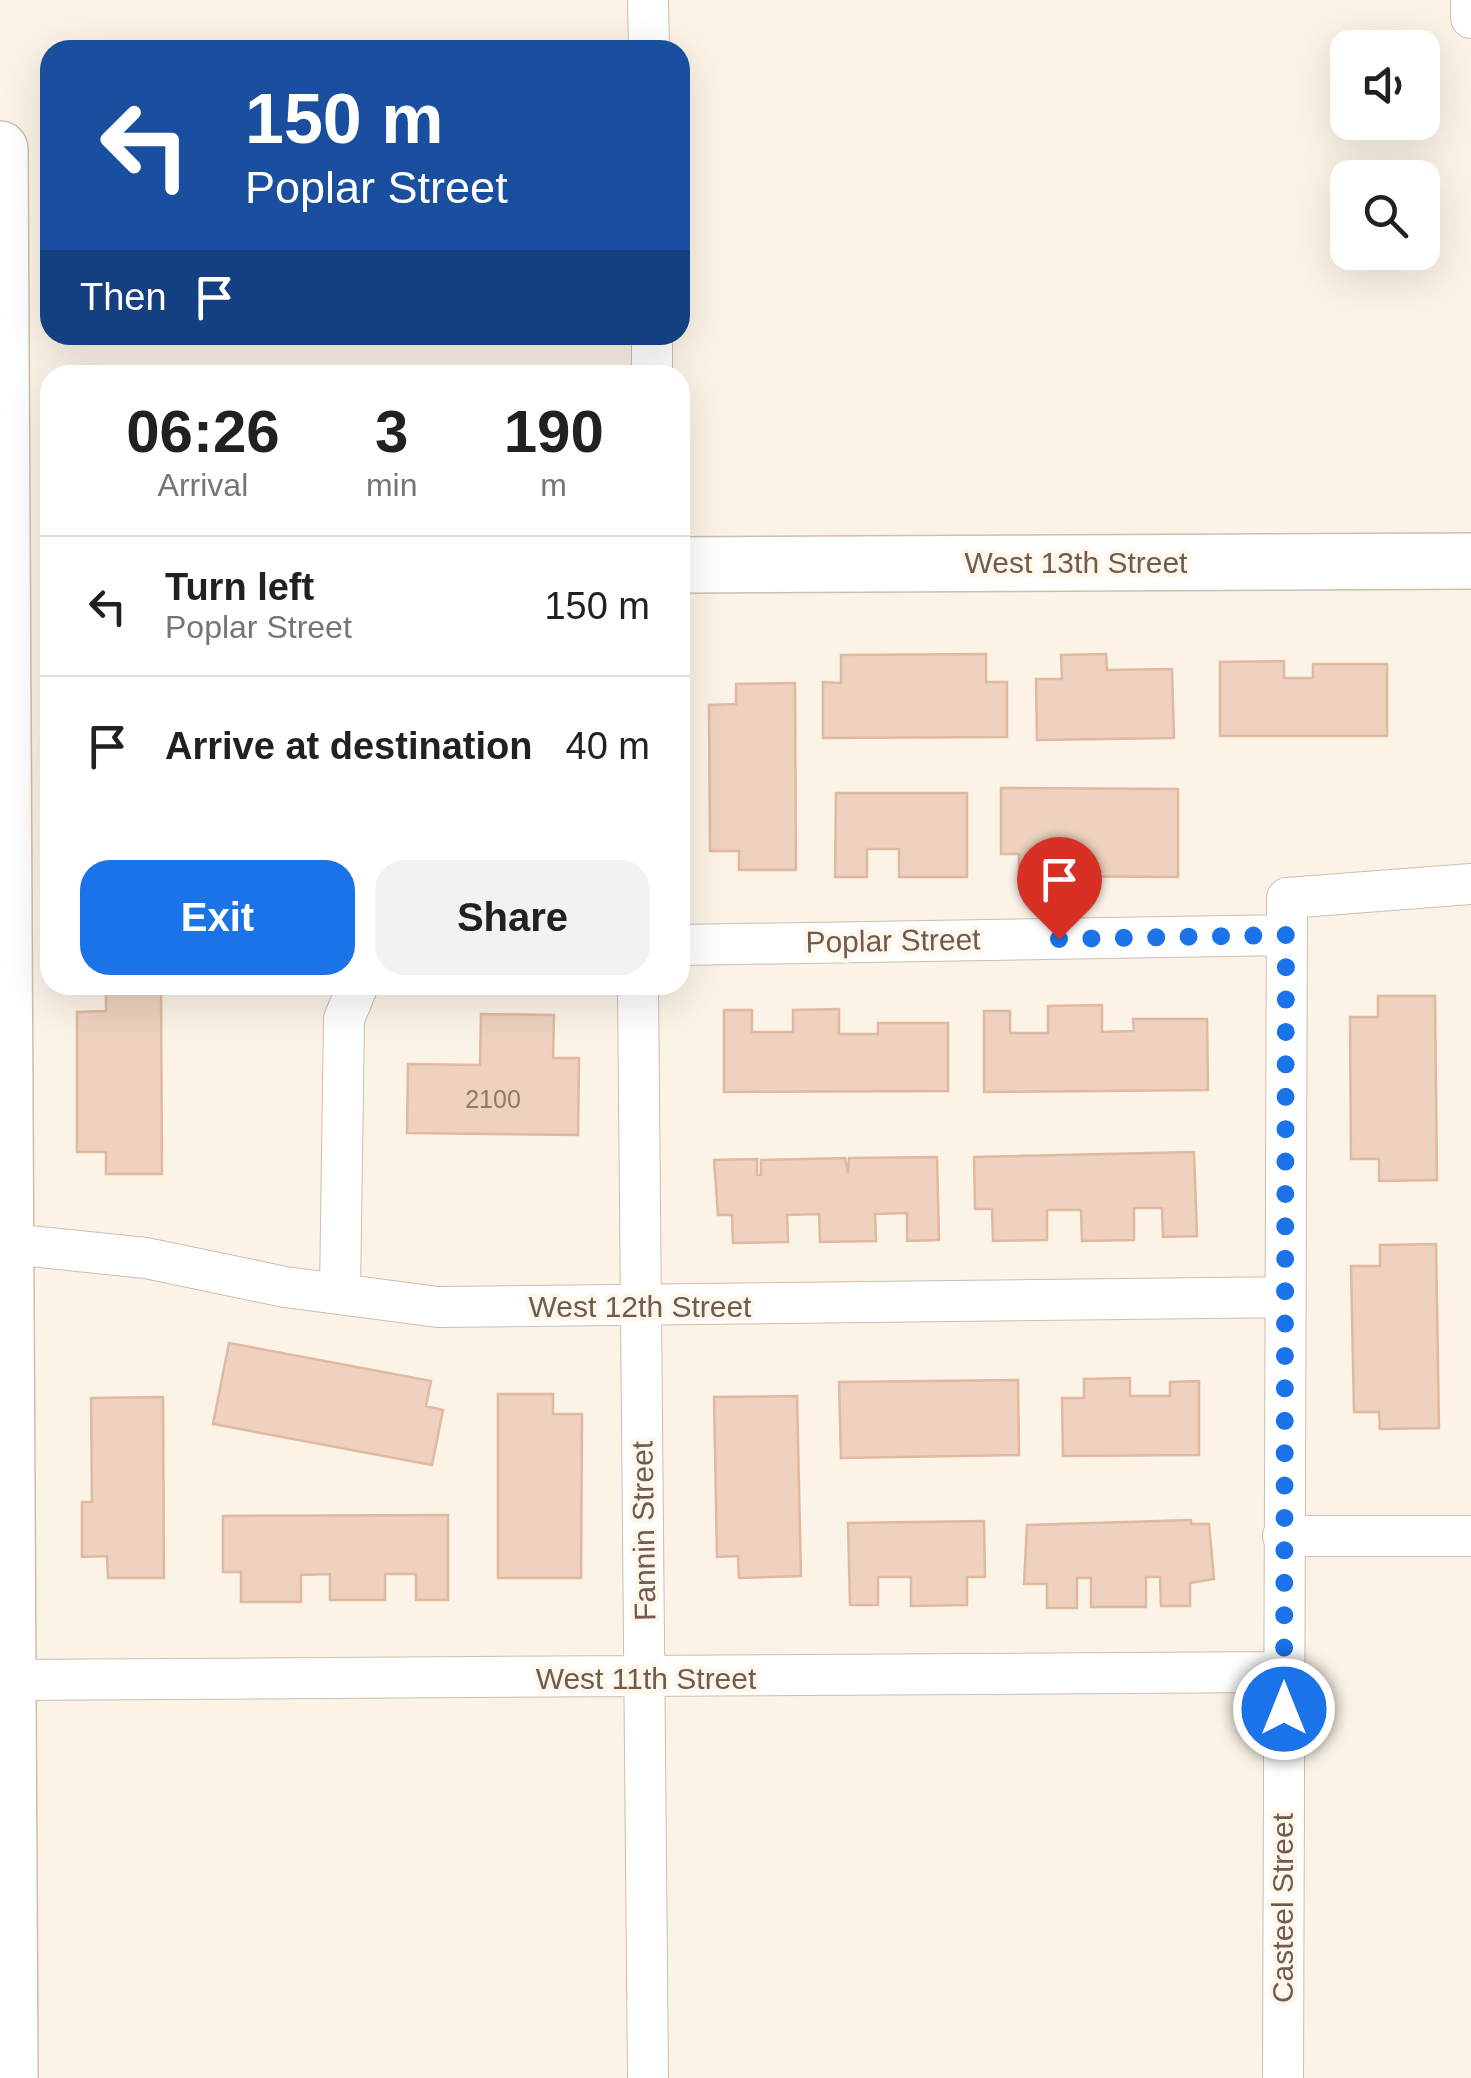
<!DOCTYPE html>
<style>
:root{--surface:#fff;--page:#f2f2f2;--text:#202124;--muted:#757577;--line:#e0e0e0;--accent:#1a73e8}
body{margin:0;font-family:Helvetica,sans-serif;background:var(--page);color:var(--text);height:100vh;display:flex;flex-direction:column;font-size:38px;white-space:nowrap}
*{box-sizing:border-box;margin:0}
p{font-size:32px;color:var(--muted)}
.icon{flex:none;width:55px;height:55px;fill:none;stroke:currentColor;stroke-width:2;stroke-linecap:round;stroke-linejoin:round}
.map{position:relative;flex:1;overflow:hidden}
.panel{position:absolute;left:40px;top:365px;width:650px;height:630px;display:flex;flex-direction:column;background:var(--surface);border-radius:30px;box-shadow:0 10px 40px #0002}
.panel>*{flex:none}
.banner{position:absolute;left:40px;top:40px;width:650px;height:305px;border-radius:30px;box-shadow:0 10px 40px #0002;background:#1a4fa0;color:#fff;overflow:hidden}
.controls{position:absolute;left:1330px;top:30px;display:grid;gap:20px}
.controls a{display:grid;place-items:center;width:110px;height:110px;border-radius:20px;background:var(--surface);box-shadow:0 10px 40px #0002;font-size:50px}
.pin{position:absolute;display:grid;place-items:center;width:85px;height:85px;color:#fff;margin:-102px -42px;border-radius:50% 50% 50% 0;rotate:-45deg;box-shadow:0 0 10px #0007}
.pin .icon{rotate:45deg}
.me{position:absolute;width:110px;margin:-55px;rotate:0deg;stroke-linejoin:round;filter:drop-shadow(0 0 8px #0008)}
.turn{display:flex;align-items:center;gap:35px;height:210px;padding:0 40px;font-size:45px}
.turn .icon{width:130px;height:130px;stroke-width:2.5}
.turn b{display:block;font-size:70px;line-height:85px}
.then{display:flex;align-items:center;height:95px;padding:0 40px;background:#0003;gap:20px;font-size:38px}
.eta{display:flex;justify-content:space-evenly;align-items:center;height:170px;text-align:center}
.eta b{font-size:60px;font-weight:700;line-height:70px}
.primary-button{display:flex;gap:20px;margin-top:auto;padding:20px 40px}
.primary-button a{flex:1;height:115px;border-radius:30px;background:var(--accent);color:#fff;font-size:40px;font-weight:700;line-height:115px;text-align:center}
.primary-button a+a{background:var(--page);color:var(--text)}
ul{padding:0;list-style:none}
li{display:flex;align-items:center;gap:30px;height:140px;padding:0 40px;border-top:2px solid var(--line)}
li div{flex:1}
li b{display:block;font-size:38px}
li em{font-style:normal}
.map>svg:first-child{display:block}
.building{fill:#eed2bf;stroke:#e0b9a0;stroke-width:2.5}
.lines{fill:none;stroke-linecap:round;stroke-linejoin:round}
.street-casing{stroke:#cebdb0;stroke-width:42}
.secondary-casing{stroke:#d0bdad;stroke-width:58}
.street{stroke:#fff;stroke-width:40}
.secondary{stroke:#fff;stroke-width:55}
.route{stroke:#1a73e8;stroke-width:18;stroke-dasharray:0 32.4}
.labels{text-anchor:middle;stroke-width:9;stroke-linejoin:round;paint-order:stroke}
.number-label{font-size:25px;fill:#917869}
.street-label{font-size:30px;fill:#725a4c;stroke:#fef7ec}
</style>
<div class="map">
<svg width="1471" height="2078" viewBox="0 0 1471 2078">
<rect width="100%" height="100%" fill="#fbf3e6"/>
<path class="building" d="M 986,654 L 986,682 L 1007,682 L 1007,737 L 823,738 L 823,682 L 841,683 L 841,655 Z
M 1106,654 L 1107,670 L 1172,669 L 1174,738 L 1037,740 L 1036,679 L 1062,679 L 1061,655 Z
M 1284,661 L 1284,678 L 1313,678 L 1313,664 L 1387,664 L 1387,736 L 1220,736 L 1220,662 Z
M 795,683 L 796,870 L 739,870 L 739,851 L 710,851 L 709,705 L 736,704 L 736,684 Z
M 1001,788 L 1178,789 L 1178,877 L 1019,876 L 1019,854 L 1001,854 Z
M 836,793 L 967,793 L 967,877 L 899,877 L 899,849 L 867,849 L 867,877 L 835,877 Z
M 106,989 L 161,989 L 162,1174 L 106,1174 L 106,1152 L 77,1152 L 77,1012 L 106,1011 Z
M 1378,996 L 1435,996 L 1437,1180 L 1379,1181 L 1379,1159 L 1351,1159 L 1350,1017 L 1378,1017 Z
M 1102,1005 L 1102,1032 L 1134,1031 L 1133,1019 L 1207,1019 L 1208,1090 L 984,1092 L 984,1011 L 1010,1011 L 1010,1033 L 1048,1033 L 1048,1006 Z
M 839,1009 L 839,1034 L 878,1034 L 878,1023 L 948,1023 L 948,1091 L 724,1092 L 724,1010 L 752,1010 L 752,1032 L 793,1032 L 793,1010 Z
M 481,1014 L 554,1015 L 553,1058 L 579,1058 L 578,1135 L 407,1133 L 408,1064 L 480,1065 Z
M 1194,1152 L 1197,1236 L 1163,1237 L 1162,1208 L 1134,1208 L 1134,1240 L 1082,1241 L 1081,1210 L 1047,1210 L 1047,1240 L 993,1241 L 992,1209 L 975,1209 L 974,1157 Z
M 937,1157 L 939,1240 L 907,1241 L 907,1213 L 875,1214 L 876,1241 L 820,1242 L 819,1214 L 787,1215 L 788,1242 L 733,1243 L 732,1215 L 718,1215 L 714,1160 L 757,1159 L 757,1175 L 761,1175 L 761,1160 L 845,1158 L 848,1173 L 849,1158 Z
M 1436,1244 L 1439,1428 L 1380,1429 L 1379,1412 L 1354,1412 L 1351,1266 L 1380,1266 L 1380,1245 Z
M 229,1343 L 431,1381 L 426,1406 L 443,1410 L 432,1465 L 213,1424 Z
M 1130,1378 L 1130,1396 L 1170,1396 L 1170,1382 L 1199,1381 L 1199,1455 L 1063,1456 L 1062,1398 L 1084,1398 L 1084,1379 Z
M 1018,1380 L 1019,1455 L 841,1458 L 839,1382 Z
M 498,1394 L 553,1394 L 553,1414 L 582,1414 L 581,1578 L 498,1578 Z
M 797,1396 L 801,1576 L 739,1578 L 738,1556 L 717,1557 L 714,1397 Z
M 163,1397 L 164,1578 L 108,1578 L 107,1556 L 82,1557 L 82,1502 L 92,1502 L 91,1398 Z
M 448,1515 L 448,1600 L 416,1600 L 416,1574 L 385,1574 L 385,1600 L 330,1600 L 330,1574 L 301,1575 L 301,1602 L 241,1602 L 241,1572 L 223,1572 L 223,1516 Z
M 1191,1520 L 1191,1524 L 1209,1524 L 1214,1579 L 1190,1583 L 1190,1606 L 1161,1606 L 1160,1577 L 1146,1577 L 1146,1607 L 1091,1607 L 1091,1578 L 1077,1578 L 1077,1608 L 1047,1608 L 1047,1584 L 1024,1584 L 1027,1525 Z
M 984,1521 L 985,1577 L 967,1577 L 967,1605 L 911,1606 L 911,1577 L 878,1577 L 878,1605 L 850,1605 L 848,1523 Z"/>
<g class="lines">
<defs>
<path id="street" d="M 648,0 L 649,50
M 1471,0 L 1471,18
M 652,335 L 652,375
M 680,945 L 1286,935
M 638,985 L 648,2078
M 0,1243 L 146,1258 L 285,1287 L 438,1307 L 1285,1297
M 340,1294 L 344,1019 L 358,985
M 1283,1536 L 1471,1536
M 9,1680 L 1284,1672
M 1283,2078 L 1287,898 L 1471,884"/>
<path id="secondary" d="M 0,149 L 10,2078
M 680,565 L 1471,561"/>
</defs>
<use href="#street" class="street-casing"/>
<use href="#secondary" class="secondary-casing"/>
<use href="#street" class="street"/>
<use href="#secondary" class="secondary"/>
</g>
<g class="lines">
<path class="route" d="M 1059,939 L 1286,935 L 1284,1709"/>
</g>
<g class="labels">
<g class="number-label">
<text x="493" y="1108">2100</text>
</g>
<g class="street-label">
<text x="1076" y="573">West 13th Street</text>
<text transform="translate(893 941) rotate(-1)" y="10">Poplar Street</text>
<text x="640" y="1317">West 12th Street</text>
<text transform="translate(644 1531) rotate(-91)" y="10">Fannin Street</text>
<text x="646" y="1689">West 11th Street</text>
<text transform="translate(1283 1908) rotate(-90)" y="10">Casteel Street</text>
</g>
</g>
</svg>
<div class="controls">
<a><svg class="icon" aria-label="sound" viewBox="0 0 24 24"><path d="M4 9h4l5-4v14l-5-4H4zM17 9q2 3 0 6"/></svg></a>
<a><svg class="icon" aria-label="search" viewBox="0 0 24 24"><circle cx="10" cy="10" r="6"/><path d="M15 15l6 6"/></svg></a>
</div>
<div class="pin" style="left:1059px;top:939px;background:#d93025"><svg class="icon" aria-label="arrive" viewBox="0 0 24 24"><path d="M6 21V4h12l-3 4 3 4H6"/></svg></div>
<svg class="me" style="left:1284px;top:1709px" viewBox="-20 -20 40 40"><circle r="17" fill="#1a73e8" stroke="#fff" stroke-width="3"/><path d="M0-11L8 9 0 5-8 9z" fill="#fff"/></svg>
<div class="banner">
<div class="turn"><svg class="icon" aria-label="left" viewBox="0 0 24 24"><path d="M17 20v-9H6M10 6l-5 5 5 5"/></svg><div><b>150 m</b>Poplar Street</div></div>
<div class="then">Then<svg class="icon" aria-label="arrive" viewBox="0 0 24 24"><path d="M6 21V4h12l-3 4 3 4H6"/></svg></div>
</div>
<section class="panel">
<div class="eta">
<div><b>06:26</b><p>Arrival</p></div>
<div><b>3</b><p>min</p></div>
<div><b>190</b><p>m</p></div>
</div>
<ul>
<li><svg class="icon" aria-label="left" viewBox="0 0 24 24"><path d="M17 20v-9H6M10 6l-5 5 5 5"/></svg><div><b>Turn left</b><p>Poplar Street</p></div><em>150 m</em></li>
<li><svg class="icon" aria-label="arrive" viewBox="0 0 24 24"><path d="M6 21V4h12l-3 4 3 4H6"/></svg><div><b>Arrive at destination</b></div><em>40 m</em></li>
</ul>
<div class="primary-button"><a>Exit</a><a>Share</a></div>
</section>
</div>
